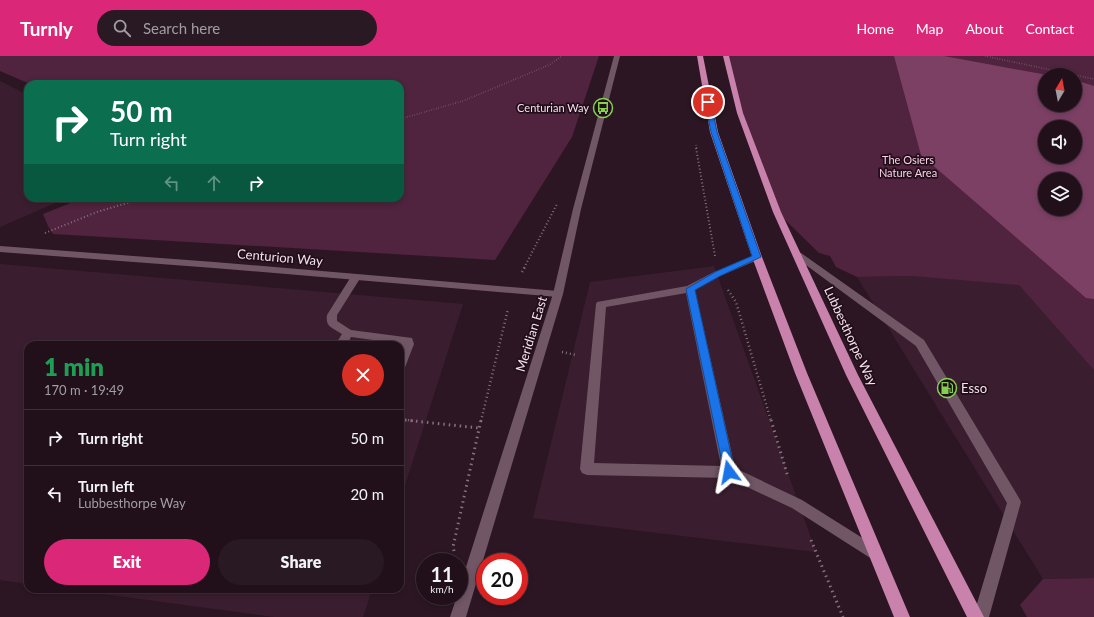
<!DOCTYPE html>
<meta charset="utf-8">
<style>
:root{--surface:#21101a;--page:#291923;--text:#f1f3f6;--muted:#a29da2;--line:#3e3039;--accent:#db2777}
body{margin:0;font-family:Lato,sans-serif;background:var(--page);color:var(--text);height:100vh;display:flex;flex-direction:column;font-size:15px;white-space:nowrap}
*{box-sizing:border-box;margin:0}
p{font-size:13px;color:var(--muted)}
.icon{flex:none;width:22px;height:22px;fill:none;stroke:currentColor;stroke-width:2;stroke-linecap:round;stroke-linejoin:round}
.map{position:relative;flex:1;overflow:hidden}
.details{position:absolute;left:24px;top:285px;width:380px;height:252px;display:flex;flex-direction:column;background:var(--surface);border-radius:12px;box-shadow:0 2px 6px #0003,0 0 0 1px var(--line)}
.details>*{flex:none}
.guide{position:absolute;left:24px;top:24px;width:380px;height:122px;border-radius:12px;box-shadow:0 2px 6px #0003,0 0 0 1px var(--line);background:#0b6e4f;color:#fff;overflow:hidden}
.needle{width:26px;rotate:10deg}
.controls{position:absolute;left:1038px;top:12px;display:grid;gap:8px}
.controls a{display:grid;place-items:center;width:44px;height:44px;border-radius:50%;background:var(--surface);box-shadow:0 2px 6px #0003,0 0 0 1px var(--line);font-size:20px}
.speed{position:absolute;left:416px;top:497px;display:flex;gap:8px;font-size:20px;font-weight:700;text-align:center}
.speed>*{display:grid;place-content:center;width:52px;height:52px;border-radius:50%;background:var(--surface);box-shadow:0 2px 6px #0003,0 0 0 1px var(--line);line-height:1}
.speed small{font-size:10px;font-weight:400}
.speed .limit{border:6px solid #d22;background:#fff;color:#111}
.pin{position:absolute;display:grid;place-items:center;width:34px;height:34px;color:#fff;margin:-17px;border:2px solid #fff;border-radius:50%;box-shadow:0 1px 4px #0007}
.me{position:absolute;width:44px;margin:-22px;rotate:347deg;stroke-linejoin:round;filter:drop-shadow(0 0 3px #0008)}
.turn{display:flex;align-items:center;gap:14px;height:84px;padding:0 20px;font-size:18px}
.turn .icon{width:52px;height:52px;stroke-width:2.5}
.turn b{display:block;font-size:28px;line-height:34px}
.lanes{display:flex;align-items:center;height:38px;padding:0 20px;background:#0003;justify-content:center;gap:20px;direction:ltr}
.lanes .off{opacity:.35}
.round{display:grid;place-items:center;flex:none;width:42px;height:42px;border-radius:21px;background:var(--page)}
.summary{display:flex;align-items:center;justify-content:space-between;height:68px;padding:0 20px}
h1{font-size:24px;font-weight:800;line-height:30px;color:#1e9e55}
.primary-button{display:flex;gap:8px;margin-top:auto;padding:8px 20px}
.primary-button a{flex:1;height:46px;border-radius:24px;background:var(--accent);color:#fff;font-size:16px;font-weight:800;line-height:46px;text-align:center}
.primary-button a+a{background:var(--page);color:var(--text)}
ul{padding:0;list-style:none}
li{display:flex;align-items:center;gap:12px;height:56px;padding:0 20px;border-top:1px solid var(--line)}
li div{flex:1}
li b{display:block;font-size:15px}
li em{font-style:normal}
header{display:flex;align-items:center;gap:24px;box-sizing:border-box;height:56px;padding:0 20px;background:var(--accent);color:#fff}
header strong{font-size:19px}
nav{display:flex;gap:22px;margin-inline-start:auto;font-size:14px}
.search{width:280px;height:36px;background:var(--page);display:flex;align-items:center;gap:10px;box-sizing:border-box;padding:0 14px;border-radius:22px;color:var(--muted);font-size:15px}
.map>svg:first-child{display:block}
.built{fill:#3a1e2f}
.green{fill:#50233e;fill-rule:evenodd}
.water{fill:#7d4065;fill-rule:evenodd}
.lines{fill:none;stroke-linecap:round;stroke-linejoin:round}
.path-far3{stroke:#85727d;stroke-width:1.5;stroke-dasharray:0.5 2;stroke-linecap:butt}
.path-far2{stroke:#85727d;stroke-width:2;stroke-dasharray:1 2.5;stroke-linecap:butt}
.path-far1{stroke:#85727d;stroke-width:2.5;stroke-dasharray:1 3;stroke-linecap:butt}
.path{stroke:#85727d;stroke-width:3;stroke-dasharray:1.5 4;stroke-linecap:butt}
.service{fill:#715766;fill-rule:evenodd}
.minor{fill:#715766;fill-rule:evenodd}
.tertiary{fill:#715766;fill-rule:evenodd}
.trunk{fill:#c982ac;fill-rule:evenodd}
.route{fill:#1a73e8;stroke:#114b97}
.labels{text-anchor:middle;stroke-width:3.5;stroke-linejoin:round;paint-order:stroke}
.far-poi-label{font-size:11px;fill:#f3e3ec;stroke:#220d1a;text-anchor:end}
.far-park-label{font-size:11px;fill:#f8d2e7;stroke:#220d1a}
.street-label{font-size:13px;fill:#f3e3ec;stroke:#220d1a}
.poi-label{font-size:13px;fill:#f3e3ec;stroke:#220d1a;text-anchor:start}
</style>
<header>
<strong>Turnly</strong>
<div class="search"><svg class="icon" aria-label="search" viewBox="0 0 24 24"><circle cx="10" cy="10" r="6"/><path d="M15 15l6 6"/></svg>Search here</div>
<nav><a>Home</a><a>Map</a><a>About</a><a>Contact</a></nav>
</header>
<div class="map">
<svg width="1094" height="561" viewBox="0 0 1094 561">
<rect width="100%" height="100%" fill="#2c1623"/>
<path class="built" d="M 0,25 L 28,39 L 28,142 L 67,142 L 0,171 Z
M 0,208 L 463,248 L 400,445 L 400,289 L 28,289 L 28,528 L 0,524 Z
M 714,210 L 816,496 L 533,462 L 590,226 Z
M 1019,218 L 1094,300 L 1094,522 L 1043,523 L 857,221 Z
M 66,533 L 372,533 L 363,561 L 274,561 Z"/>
<path class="green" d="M 0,0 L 599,0 L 572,81 L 495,204 L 53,178 L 48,170 L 43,158 L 83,142 L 400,142 L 400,28 L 30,28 L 0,15 Z
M 727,0 L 1094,0 L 1094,314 L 1019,229 L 913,220 L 857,221 L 836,211 L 830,200 L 819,197 L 777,156 L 740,57 ZM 1045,19 L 1075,19 L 1075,49 L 1045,49 ZM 1045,71 L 1075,71 L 1075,101 L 1045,101 ZM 1045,123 L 1075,123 L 1075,153 L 1045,153 Z
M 1094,522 L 1094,561 L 1027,561 L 1020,549 L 1043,523 Z"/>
<path class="water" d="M 894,0 L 944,0 L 1047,19 L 1045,19 L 1045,49 L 1075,49 L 1075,24 L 1094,30 L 1094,243 L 1086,242 L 921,99 ZM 1045,71 L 1075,71 L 1075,101 L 1045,101 ZM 1045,123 L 1075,123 L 1075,153 L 1045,153 Z"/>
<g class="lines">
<path class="path-far3" d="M 985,0 L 1094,23
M 400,63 L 463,45 L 549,9 L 562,0
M 696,89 L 697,93"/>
<path class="path-far2" d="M 696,92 L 715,200
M 45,177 L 97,156 L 144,142
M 524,212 L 557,148"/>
<path class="path-far1" d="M 522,216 L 525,211
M 728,234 L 736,246 L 771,365
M 562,296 L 576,299
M 400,363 L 414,365
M 481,365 L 508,253"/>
<path class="path" d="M 405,364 L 479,372
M 771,364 L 788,421
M 811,484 L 843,561
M 454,495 L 453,491 L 481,364"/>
<path class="service" d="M 798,196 L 801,197 L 924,284 L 1019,442 L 1021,446 L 989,561 L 973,561 L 1007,447 L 916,290 L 795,201 L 793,199 L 795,197 Z
M 757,198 L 762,201 L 760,203 L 720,220 L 695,234 L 735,412 L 802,444 L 880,493 L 882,498 L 880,503 L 875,505 L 792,452 L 728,422 L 587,419 L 582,417 L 580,413 L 596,248 L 597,246 L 687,230 L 714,216 ZM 686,237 L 721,410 L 594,407 L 606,251 Z
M 356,218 L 361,221 L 337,259 L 337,265 L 351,274 L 412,282 L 414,288 L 404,314 L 400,315 L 400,295 L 402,288 L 351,281 L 347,289 L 335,289 L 342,278 C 333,272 325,271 327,259 L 352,219 Z"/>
<path class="minor" d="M 0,190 L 214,206 L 558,235 L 563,238 L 558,241 L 214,212 L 0,196 Z"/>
<path class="tertiary" d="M 614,0 L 620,0 L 581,153 L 563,238 L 466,561 L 450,561 L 457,540 L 459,540 L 459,533 L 553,238 L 573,153 Z"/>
<path class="trunk" d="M 697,0 L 703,0 L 718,76 L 762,201 L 807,317 L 910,561 L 894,561 L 795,317 L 752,201 L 710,76 Z
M 723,0 L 729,0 L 743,57 L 781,156 L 858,319 L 984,561 L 967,561 L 846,319 L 773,156 L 737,57 Z"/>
</g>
<path class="route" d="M 708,44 L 711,46 L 717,76 L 761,201 L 720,220 L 695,234 L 735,416 L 733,420 L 729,421 L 725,420 L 724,416 L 686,233 L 715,216 L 752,200 L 711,76 L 705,46 Z"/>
<defs>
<symbol id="bus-ring" viewBox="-11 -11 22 22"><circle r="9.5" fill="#220d1a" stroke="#84d04e" stroke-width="1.5"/><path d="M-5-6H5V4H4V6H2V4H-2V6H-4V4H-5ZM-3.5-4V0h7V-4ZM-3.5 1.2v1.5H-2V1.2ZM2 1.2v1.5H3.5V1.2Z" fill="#84d04e"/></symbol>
<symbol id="fuel-ring" viewBox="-11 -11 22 22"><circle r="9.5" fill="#220d1a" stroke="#84d04e" stroke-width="1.5"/><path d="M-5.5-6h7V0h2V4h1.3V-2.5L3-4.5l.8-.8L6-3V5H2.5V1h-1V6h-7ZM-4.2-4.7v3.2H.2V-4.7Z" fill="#84d04e"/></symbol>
</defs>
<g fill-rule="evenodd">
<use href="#bus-ring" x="592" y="41" width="22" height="22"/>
<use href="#fuel-ring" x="936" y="321" width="22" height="22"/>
</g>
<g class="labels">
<g class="far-poi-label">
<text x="589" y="56">Centurian Way</text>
</g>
<g class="far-park-label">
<text x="908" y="108">The Osiers<tspan x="908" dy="13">Nature Area</tspan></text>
</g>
<g class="street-label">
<text transform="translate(280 201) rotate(5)" y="5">Centurion Way</text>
<text transform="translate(531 278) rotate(-73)" y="5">Meridian East</text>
<text transform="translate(851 280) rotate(65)" y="5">Lubbesthorpe Way</text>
</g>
<g class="poi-label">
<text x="961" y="337">Esso</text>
</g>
</g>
</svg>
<div class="controls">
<a><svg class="needle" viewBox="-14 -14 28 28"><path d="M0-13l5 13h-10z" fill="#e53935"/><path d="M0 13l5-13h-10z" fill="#a29da2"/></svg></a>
<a><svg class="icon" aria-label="sound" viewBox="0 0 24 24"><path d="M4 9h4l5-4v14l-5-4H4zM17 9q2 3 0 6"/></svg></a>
<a><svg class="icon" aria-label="layers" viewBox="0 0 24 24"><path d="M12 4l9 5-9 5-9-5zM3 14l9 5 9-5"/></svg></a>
</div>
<div class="speed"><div>11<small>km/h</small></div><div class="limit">20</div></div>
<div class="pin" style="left:708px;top:46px;background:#d93025"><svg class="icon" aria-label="arrive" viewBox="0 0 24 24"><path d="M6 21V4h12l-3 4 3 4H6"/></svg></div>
<svg class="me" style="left:729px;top:416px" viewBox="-20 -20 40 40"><path d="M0-17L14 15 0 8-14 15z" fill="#1a73e8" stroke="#fff" stroke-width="4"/></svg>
<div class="guide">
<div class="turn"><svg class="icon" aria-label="right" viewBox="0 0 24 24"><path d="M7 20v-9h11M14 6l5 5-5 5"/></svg><div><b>50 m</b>Turn right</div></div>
<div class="lanes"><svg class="icon off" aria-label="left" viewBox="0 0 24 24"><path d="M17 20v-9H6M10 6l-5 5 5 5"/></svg><svg class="icon off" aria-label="ahead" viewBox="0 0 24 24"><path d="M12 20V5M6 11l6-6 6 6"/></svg><svg class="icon" aria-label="right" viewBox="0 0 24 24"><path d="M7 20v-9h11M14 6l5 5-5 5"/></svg></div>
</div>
<section class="details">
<div class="summary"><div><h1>1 min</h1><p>170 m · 19:49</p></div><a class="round" style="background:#d93025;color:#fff"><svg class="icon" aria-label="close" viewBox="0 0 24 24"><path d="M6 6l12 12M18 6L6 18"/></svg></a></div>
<ul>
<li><svg class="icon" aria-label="right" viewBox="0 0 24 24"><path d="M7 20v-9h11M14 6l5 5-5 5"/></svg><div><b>Turn right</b></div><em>50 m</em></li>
<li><svg class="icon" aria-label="left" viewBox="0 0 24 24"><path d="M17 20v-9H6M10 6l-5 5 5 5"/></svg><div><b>Turn left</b><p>Lubbesthorpe Way</p></div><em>20 m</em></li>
</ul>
<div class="primary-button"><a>Exit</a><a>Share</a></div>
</section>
</div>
